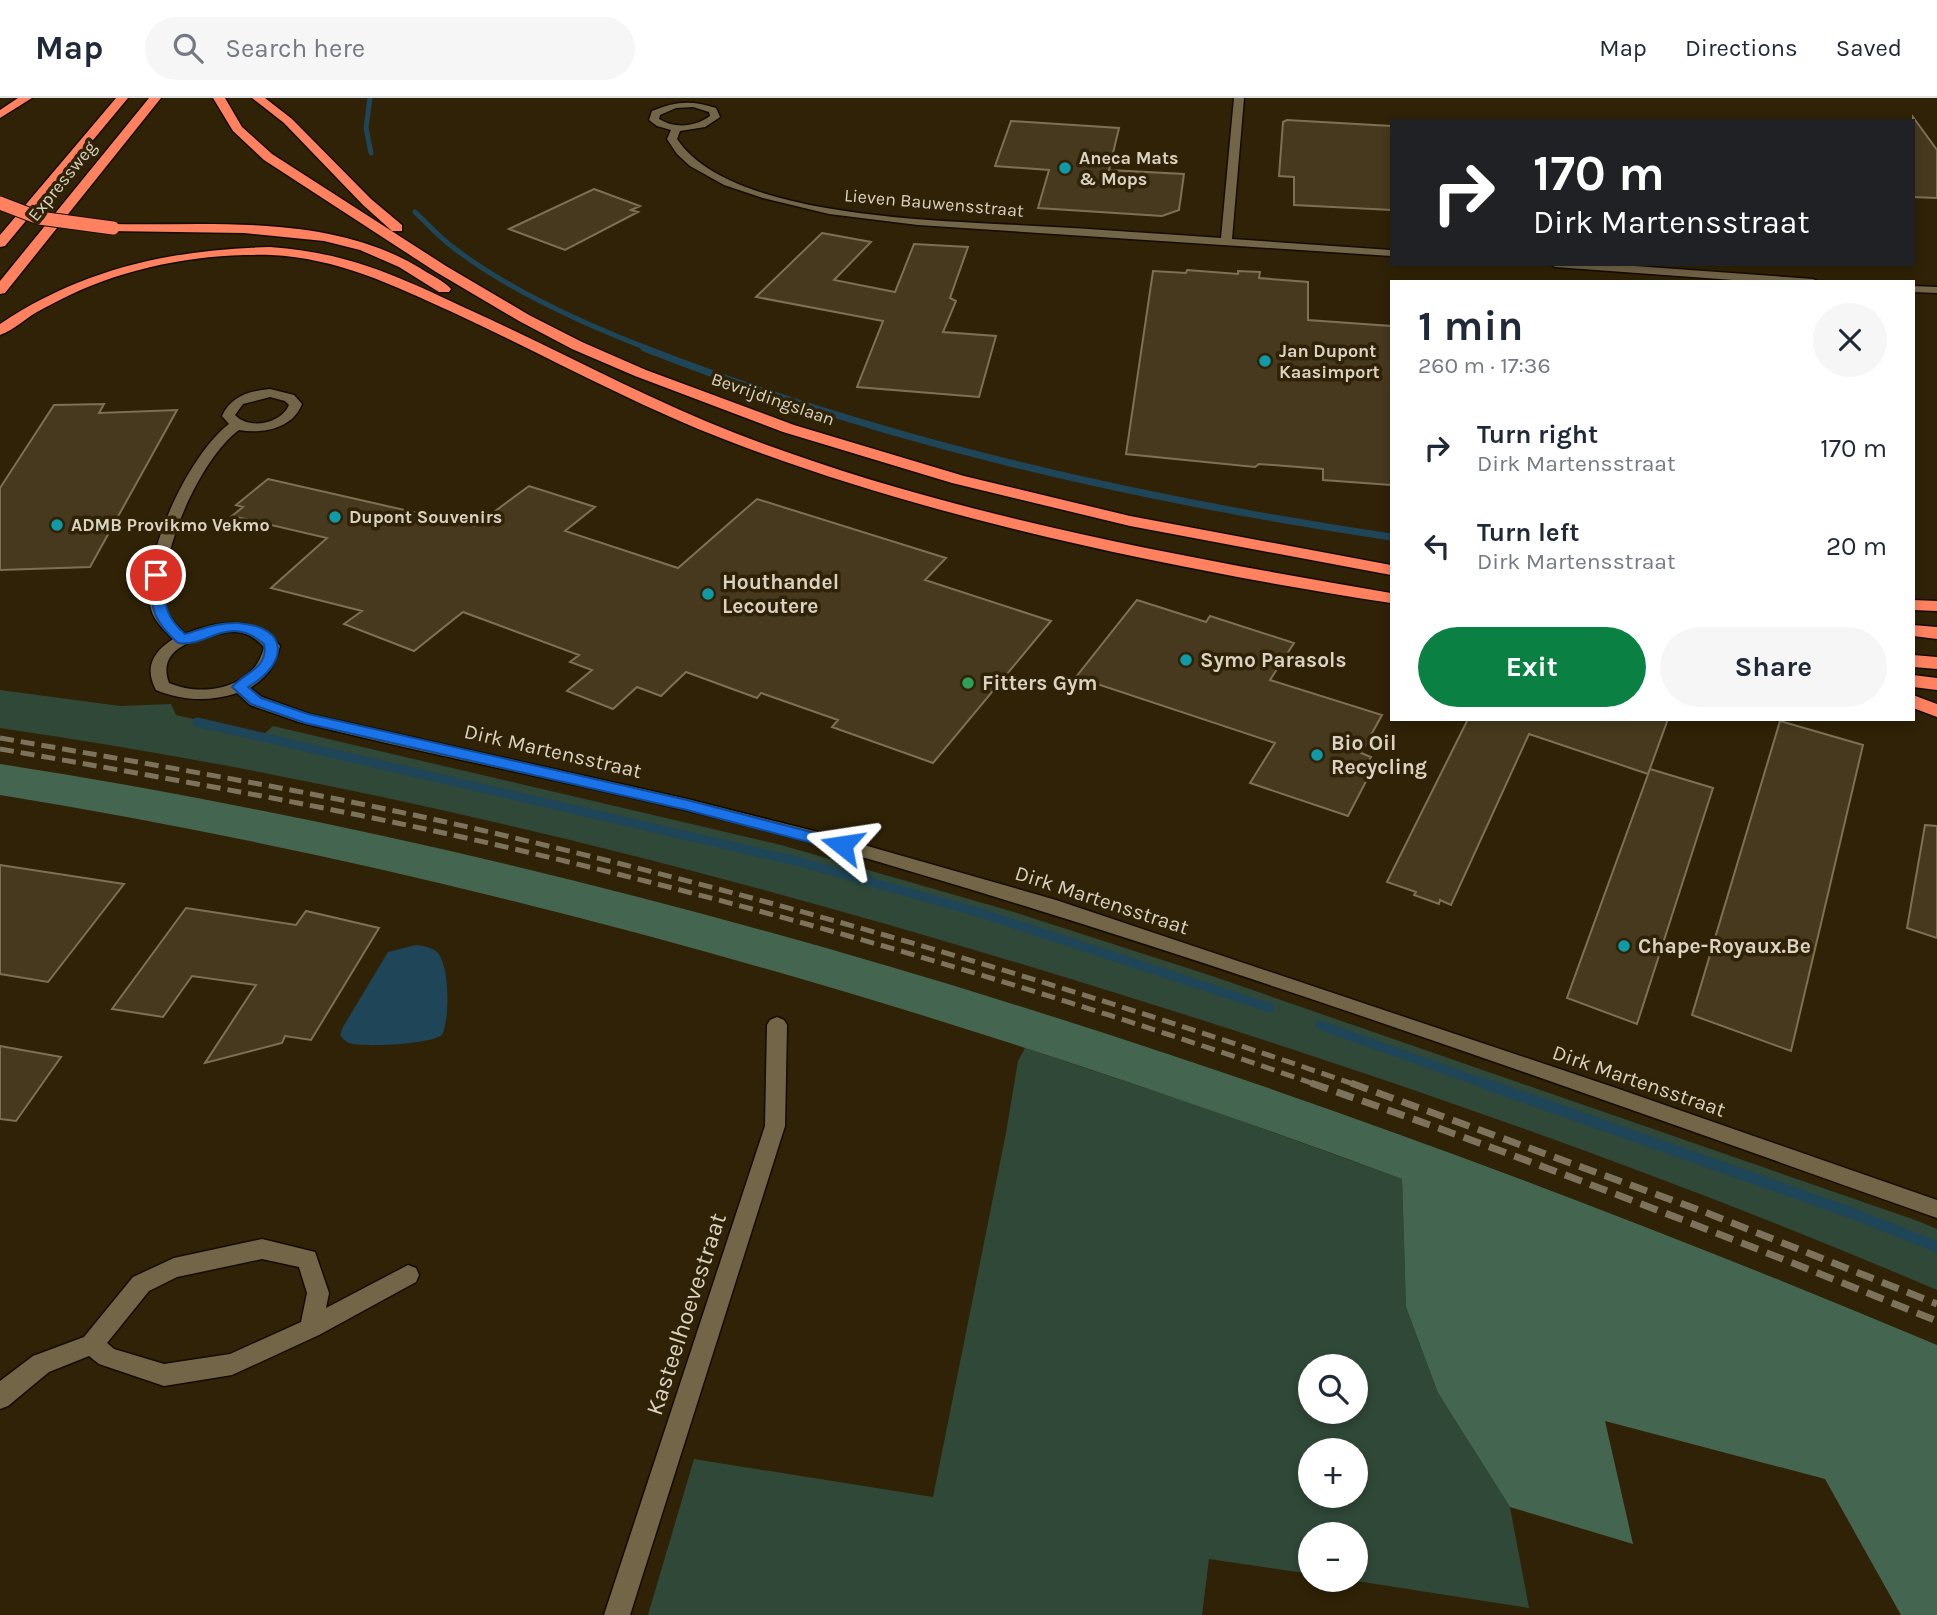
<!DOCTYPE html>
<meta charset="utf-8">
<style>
:root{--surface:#fff;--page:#f6f6f7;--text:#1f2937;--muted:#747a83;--line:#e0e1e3;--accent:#0b8043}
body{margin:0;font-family:Karla,sans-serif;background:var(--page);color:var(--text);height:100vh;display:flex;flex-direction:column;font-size:26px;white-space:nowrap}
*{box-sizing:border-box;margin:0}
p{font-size:23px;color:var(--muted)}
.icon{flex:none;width:38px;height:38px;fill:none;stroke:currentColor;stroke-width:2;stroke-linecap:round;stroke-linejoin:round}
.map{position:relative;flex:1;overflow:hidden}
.sheet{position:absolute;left:1390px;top:182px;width:525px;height:441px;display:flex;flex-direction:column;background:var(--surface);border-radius:0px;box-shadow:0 4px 10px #0003}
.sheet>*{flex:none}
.top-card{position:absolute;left:1390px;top:21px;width:525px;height:147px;border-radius:0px;box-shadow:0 4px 10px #0003;background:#202124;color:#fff;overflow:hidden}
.controls{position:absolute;left:1298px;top:1256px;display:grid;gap:14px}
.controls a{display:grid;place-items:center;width:70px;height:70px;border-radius:50%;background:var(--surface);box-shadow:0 4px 10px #0003;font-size:35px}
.pin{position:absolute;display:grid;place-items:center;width:60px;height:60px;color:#fff;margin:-30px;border:4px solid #fff;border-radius:50%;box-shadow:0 2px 7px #0007}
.me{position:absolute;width:77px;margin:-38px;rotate:285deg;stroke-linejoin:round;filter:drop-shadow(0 0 5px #0008)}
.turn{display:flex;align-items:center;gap:24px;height:147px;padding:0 28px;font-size:32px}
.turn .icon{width:91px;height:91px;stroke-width:2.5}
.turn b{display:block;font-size:49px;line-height:60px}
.round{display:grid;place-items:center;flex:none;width:74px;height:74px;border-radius:37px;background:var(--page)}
.overview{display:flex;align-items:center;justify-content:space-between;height:119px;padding:0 28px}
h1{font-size:42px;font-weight:700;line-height:52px}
.primary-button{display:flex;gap:14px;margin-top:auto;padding:14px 28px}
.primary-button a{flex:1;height:80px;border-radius:42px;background:var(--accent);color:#fff;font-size:28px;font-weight:700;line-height:80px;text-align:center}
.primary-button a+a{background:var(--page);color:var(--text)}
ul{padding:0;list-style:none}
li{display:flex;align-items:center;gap:21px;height:98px;padding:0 28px}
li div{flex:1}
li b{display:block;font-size:26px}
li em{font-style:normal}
header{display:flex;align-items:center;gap:42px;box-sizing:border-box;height:98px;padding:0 35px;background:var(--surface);border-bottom:2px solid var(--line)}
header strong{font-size:33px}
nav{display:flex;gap:38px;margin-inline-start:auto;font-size:24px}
.search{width:490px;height:63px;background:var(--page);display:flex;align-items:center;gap:18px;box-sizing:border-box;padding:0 24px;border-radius:38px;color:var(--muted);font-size:26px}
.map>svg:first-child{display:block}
.green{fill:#2f4838;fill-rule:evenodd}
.forest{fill:#446650}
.water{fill:#1e4658}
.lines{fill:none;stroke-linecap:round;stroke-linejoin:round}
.stream-far3{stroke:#1e4658;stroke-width:5}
.stream-far2{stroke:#1e4658;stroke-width:7}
.stream-far1{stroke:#1e4658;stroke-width:9}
.stream{stroke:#1e4658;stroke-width:11}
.building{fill:#46391d;stroke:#7f7053;stroke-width:2}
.street-casing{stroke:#150c00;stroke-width:3}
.highway-casing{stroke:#150c00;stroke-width:3}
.street{fill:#736548;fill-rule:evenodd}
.highway{fill:#ff815f;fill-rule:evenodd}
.rail-far1{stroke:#7d725c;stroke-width:5;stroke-dasharray:14 7;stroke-linecap:butt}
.rail{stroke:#7d725c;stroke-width:7;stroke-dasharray:18 9;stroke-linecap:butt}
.highway-bridge-casing{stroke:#150c00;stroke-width:15;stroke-linecap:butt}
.highway-bridge{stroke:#ff815f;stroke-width:13}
.route{fill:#1a73e8;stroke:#114b97;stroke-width:2}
.culture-dot{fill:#0f9aa8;stroke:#2f2206;stroke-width:2.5}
.leisure-dot{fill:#2e9e5b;stroke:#2f2206;stroke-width:2.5}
.labels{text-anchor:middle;stroke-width:7;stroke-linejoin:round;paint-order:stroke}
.far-poi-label{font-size:18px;font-weight:bold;fill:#dad2c2;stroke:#2f2206;text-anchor:start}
.far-street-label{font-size:18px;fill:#dad2c2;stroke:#2f2206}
.poi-label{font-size:21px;font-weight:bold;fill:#dad2c2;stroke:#2f2206;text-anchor:start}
.street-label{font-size:21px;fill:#dad2c2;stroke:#2f2206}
.near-street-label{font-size:24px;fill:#dad2c2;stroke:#2f2206}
</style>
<header>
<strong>Map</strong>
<div class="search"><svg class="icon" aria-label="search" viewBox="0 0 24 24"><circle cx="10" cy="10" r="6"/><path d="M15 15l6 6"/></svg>Search here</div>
<nav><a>Map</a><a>Directions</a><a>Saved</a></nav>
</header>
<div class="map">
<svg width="1937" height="1517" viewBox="0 0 1937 1517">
<rect width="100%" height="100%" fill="#2f2206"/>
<path class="green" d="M 0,592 L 120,608 L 171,606 L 176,617 L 263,637 L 273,628 L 781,747 L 1014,814 L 1209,877 L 1918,1123 L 1937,1131 L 1937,1192 C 1670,1078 1393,981 1116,895 C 751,781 379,685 0,630 Z
M 1025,950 L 1197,1007 L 1402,1081 L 1406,1209 L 1438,1295 L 1510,1409 L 1529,1510 L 1350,1482 L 1356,1482 L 1356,1437 L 1311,1437 L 1311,1476 L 1209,1461 L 1202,1517 L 648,1517 L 694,1361 L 933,1399 L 1006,1035 L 1018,963 ZM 1311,1269 L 1356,1269 L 1356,1314 L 1311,1314 ZM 1311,1353 L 1356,1353 L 1356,1398 L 1311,1398 Z"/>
<path class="forest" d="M 0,666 C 668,770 1315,986 1937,1247 L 1937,1517 L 1901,1517 L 1825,1381 L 1605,1323 L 1633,1446 L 1510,1409 L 1438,1295 L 1406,1209 L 1402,1081 C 947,912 479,775 0,697 Z"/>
<path class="water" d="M 416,847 C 423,848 431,849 437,854 C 450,867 450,921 442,937 C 431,946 369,949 353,946 C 347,945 344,942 340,937 L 343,929 L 388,854 Z"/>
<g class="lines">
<path class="stream-far3" d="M 370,0 L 366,30 L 371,55
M 415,114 C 428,126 440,140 454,150 C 510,193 584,226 649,251"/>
<path class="stream-far2" d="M 644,250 C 884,344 1137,401 1391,439"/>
<path class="stream-far1" d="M 197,624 L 800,764 L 981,815 L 1270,910
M 1320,927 L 1488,987"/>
<path class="stream" d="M 1483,985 L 1849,1114 L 1937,1149"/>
</g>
<path class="building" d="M 1913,19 L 1937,52 L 1937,100 L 1913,99 Z
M 1287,22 L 1391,28 L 1391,112 L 1294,107 L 1294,79 L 1279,78 L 1283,24 Z
M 1011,23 L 1119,30 L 1109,72 L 1184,76 L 1179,112 L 1162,118 L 1038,110 L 1049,72 L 995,68 Z
M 594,91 L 640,108 L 631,112 L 638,114 L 565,152 L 509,131 Z
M 822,135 L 871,144 L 834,182 L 895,194 L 914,146 L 968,149 L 950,200 L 956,203 L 943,234 L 996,238 L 979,299 L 857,289 L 883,223 L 756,199 Z
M 1187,172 L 1238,176 L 1238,173 L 1260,174 L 1259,180 L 1308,184 L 1308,222 L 1391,228 L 1391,387 L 1323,382 L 1323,371 L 1259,366 L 1255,369 L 1126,356 L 1153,173 L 1186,175 Z
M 104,306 L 99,315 L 177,312 L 90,469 L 0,472 L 0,390 L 54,307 Z
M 268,381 L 475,428 L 529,388 L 595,409 L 565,433 L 678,470 L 757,401 L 946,460 L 925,482 L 1051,523 L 933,665 L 832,629 L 838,622 L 761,595 L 757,600 L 686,574 L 661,598 L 637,589 L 613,611 L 567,593 L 592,572 L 570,564 L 579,557 L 463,514 L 414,553 L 344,526 L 362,513 L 271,490 L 327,440 L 232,418 L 243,409 L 236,407 Z
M 1137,502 L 1206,524 L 1210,518 L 1294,545 L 1270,582 L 1382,617 L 1361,655 L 1371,659 L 1367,666 L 1374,668 L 1348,718 L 1250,685 L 1275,645 L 1076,579 Z
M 1468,621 L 1668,621 L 1648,676 L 1529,636 L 1451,807 L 1440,802 L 1439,806 L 1414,797 L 1416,794 L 1387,784 Z
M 1780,623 L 1863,647 L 1791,953 L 1692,917 Z
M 1650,671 L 1713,690 L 1637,926 L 1567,900 Z
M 1925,727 L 1937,728 L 1937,840 L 1907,830 Z
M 0,767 L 124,786 L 48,884 L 0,876 Z
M 186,810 L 296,827 L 306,813 L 379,830 L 311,942 L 285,938 L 282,945 L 205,965 L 256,887 L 192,878 L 163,919 L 112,911 Z
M 0,948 L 61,959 L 16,1023 L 0,1021 Z"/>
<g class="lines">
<defs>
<path id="street" d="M 1234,0 L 1244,0 L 1232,141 L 1391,152 L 1391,158 L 918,127 L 829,116 L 763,100 L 724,87 L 690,68 L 677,56 L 667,41 L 671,32 L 657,28 L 649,22 L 652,13 C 676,3 691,2 716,10 L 720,19 L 705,29 L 680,33 L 677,41 C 731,122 945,122 1035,128 C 1097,131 1159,136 1221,140 ZM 693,9 L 709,14 L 710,18 C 695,29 675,31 659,21 L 660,17 L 676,10 Z
M 1550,166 L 1607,166 L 1813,181 L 1819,184 L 1761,184 L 1555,169 Z
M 1913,188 L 1937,189 L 1937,195 L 1913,194 Z
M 270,291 L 294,297 L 302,306 C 292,331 263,336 239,332 C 200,360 154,463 166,511 C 169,521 178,529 185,536 C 219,522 256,517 280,548 C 275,568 267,579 250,590 L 262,599 L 309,616 L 687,701 L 822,735 L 1056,802 L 1616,990 L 1937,1102 L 1937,1120 C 1569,990 1202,856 827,749 C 653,699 474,668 299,624 L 250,607 L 237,595 C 209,604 183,603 156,592 C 144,569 153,554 173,541 C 165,533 154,523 151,511 C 139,461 189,356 229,326 L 222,318 C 231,298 249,293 270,291 ZM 270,299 L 285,303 L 289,307 C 281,326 249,332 235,317 L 243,306 ZM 227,534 C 244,533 252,537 264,549 C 255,590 204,600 169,585 C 155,549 200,539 227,534 Z
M 777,919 L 784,922 L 787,927 L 785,1028 L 630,1517 L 604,1517 L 765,1028 L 767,927 L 770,922 Z
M 262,1141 L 315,1154 L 329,1195 L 326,1210 L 408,1167 L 416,1170 L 419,1177 L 416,1184 L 319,1237 L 232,1277 L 164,1288 L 99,1266 L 89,1258 L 49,1274 L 8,1308 L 0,1311 L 0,1283 L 33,1258 L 84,1239 L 133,1179 L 174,1160 ZM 262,1161 L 299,1169 L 307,1195 L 301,1224 L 230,1256 L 164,1266 L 114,1251 L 107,1245 L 149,1193 L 177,1179 Z"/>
<path id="highway" d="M 18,0 L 32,0 L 0,20 L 0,12 Z
M 116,0 L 128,0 L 5,148 L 0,149 L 0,137 Z
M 149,0 L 161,0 L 5,195 L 0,196 L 0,183 Z
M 213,0 L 225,0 L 242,29 L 272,56 L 446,168 L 529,217 L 582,244 L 646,272 L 794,327 L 964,378 L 1130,418 L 1391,467 L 1391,477 L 1130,428 L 952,385 L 783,334 L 635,278 L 572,251 L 519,223 L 436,174 L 264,62 L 233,33 Z
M 252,0 L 265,0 L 292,21 L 371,101 L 402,127 L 402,133 L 392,133 L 363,107 L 284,25 Z
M 113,126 C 214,128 329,115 420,170 C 430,177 443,182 451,191 L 449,194 L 439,194 L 399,169 L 360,152 L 324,143 L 244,135 L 108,133 L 108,127 Z
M 270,149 C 352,155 399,179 472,213 C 560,253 645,300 735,335 C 945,416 1170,457 1391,495 L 1391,505 C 1172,471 933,422 726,342 C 632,306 543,256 452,214 C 393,187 337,160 271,157 C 204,155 131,168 70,197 C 59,202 48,208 37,214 C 25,221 14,232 0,237 L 0,226 C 81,171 173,151 270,149 Z
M 1913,502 L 1937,503 L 1937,513 L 1913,512 Z
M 1913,527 L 1937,529 L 1937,541 L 1913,538 Z
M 1913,557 L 1937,559 L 1937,571 L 1913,569 Z
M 1913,577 L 1937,580 L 1937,592 L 1913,589 Z
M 1913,597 L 1937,606 L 1937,619 L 1913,610 Z"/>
</defs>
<use href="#street" class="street-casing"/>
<use href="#highway" class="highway-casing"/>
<use href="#street" class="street"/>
<use href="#highway" class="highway"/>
<path class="rail-far1" d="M 0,640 C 167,669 333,697 498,736 C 788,804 1074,889 1356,987
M 0,651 C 166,680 332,709 497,747 C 774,811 1048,893 1317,987"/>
<path class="rail" d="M 1311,985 C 1522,1058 1730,1139 1937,1223
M 1351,985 L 1702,1113 L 1937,1206"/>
<defs>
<path id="highway-bridge" d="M 0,105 L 39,120 L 113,130"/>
</defs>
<use href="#highway-bridge" class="highway-bridge-casing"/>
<use href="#highway-bridge" class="highway-bridge"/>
</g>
<path class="route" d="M 156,473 L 163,477 C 165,504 163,517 185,536 C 203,531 219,524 238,525 C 291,529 288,566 248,589 L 261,600 L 308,616 L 687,702 L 842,742 L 850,747 L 842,753 L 687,712 L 305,625 L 251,606 L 232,589 C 245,574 269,570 264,546 C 228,515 207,550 178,545 C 151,521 152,511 150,477 Z"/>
<g class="culture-dot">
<circle cx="1065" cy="70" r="7"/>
<circle cx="1265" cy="263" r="7"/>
<circle cx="335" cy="419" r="7"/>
<circle cx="57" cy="427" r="7"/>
<circle cx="708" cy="496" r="7"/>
<circle cx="1186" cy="562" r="7"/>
<circle cx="1317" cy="657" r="7"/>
<circle cx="1624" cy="848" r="7"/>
</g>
<circle class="leisure-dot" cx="968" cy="585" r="7"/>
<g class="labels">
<g class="far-poi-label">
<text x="1079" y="66">Aneca Mats<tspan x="1079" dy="21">&amp; Mops</tspan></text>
<text x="1279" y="259">Jan Dupont<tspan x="1279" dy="21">Kaasimport</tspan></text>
<text x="349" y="425">Dupont Souvenirs</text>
<text x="71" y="433">ADMB Provikmo Vekmo</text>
</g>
<g class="far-street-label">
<text transform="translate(62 83) rotate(-51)" y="6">Expressweg</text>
<text transform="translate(934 105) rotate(5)" y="6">Lieven Bauwensstraat</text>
<text transform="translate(773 301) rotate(19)" y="6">Bevrijdingslaan</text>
</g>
<g class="poi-label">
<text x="722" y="491">Houthandel<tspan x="722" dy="24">Lecoutere</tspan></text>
<text x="1200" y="569">Symo Parasols</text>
<text x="982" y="592">Fitters Gym</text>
<text x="1331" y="652">Bio Oil<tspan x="1331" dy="24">Recycling</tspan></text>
<text x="1638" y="855">Chape-Royaux.Be</text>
</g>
<g class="street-label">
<text transform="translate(553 653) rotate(13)" y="7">Dirk Martensstraat</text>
<text transform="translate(1102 802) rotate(18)" y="7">Dirk Martensstraat</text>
<text transform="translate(1639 983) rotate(19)" y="7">Dirk Martensstraat</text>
</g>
<g class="near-street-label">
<text transform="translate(686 1216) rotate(-72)" y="8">Kasteelhoevestraat</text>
</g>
</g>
</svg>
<div class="controls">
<a><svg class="icon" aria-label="search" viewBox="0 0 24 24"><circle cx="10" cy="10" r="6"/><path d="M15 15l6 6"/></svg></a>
<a>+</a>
<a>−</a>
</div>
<div class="pin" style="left:156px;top:477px;background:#d93025"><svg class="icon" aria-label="arrive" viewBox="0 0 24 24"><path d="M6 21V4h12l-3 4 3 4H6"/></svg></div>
<svg class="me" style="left:842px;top:747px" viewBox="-20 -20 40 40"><path d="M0-17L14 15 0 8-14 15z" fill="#1a73e8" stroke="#fff" stroke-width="4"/></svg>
<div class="top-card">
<div class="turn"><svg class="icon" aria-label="right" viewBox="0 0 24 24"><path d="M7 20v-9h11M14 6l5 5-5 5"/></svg><div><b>170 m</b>Dirk Martensstraat</div></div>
</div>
<section class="sheet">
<div class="overview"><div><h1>1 min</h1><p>260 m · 17:36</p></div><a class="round"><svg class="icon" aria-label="close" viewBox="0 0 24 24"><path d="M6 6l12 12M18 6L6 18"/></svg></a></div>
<ul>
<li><svg class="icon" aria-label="right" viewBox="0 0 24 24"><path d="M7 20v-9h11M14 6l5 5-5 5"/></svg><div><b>Turn right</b><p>Dirk Martensstraat</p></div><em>170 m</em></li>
<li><svg class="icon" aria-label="left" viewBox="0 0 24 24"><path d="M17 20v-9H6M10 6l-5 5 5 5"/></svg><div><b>Turn left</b><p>Dirk Martensstraat</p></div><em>20 m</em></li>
</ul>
<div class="primary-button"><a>Exit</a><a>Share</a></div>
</section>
</div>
